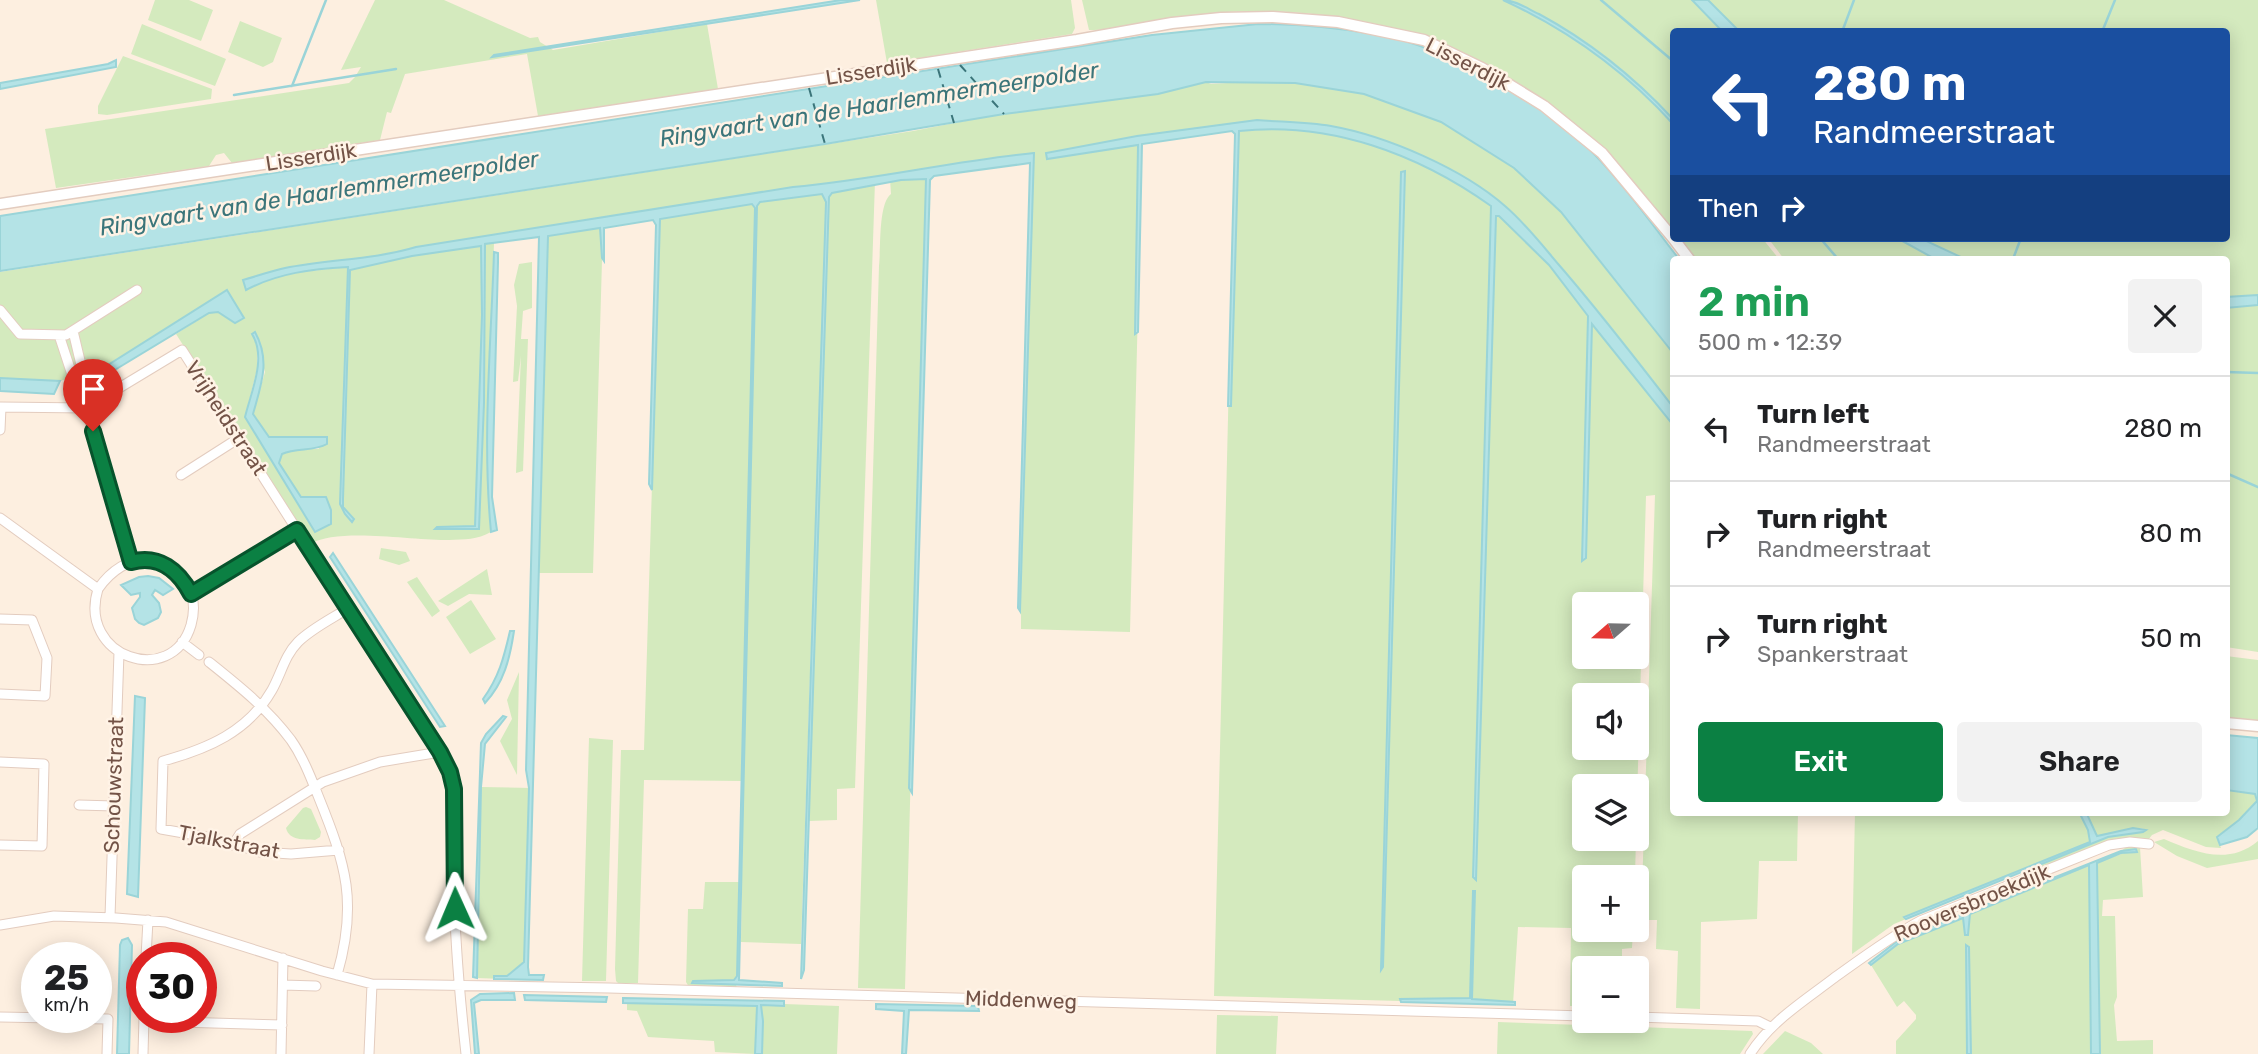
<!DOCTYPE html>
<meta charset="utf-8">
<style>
:root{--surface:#fff;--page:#f2f2f2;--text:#202124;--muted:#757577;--line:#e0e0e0;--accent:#0b8043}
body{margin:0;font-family:Rubik,sans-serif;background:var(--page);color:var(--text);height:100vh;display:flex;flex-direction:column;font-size:26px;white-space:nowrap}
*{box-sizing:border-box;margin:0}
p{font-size:23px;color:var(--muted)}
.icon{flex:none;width:38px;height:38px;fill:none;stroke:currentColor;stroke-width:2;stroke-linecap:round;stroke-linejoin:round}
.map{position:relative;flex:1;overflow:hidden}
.sheet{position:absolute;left:1670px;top:256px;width:560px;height:560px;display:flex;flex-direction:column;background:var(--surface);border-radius:7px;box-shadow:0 4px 18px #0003}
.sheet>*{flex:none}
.top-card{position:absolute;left:1670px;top:28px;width:560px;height:214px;border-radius:7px;box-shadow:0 4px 18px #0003;background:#1a4fa0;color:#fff;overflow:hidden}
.needle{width:46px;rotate:250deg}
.fabs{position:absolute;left:1572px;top:592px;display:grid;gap:14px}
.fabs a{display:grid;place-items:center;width:77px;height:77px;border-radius:7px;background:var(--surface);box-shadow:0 4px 18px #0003;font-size:35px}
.speed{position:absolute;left:21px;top:942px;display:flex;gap:14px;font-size:35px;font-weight:700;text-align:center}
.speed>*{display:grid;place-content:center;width:91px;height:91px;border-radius:50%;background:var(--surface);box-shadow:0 4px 18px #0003;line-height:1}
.speed small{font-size:18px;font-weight:400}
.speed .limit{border:10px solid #d22;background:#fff;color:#111}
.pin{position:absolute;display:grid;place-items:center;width:60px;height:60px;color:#fff;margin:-72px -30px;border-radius:50% 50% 50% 0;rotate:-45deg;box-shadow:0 0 7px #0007}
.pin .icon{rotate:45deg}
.me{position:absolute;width:77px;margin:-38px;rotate:359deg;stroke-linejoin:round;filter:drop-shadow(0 0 5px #0008)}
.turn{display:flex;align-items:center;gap:24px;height:147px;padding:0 28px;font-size:32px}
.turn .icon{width:91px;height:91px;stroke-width:2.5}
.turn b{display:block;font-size:49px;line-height:60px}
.then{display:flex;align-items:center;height:66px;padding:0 28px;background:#0003;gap:14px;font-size:26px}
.round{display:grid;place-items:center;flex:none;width:74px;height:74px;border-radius:7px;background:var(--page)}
.overview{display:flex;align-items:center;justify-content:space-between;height:119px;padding:0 28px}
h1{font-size:42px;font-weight:600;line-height:52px;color:#1e9e55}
.button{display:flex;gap:14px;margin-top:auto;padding:14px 28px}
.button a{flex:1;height:80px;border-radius:7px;background:var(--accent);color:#fff;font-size:28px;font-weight:600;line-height:80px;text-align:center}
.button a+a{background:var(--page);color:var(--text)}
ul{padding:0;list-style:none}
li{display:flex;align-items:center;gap:21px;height:105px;padding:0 28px;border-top:2px solid var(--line)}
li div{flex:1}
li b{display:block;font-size:26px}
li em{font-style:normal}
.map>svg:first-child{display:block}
.green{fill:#d4eabe;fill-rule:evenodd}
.water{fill:#b4e3e6;stroke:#9ad4d8;stroke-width:2}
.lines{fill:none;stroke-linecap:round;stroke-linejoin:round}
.stream{stroke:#9ad4d8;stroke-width:2.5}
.ferry{stroke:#3b757a;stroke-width:2;stroke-dasharray:9 7;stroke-linecap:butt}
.minor-casing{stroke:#e3ccbf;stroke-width:11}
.tertiary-casing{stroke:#e3ccbf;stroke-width:13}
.minor{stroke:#fff;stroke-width:9}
.tertiary{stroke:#fff;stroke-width:10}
.route-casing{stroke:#07532c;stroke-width:18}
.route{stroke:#0b8043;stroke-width:12}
.labels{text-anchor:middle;stroke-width:5;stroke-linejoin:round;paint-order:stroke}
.street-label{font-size:21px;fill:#735347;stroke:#fff3e6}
.water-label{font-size:23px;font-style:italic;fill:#3b757a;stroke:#fff3e6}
</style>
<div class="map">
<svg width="2258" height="1054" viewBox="0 0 2258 1054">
<rect width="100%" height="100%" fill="#fdefe0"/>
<path class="green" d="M 155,0 L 189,0 L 213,10 L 201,41 L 148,20 Z
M 375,0 L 444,0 L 530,38 L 538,37 L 540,42 L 553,50 L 707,24 L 718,89 L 538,116 L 527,54 L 405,74 L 391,113 L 387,112 L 380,140 L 232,163 L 224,153 L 216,155 L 209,166 L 56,188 L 45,129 L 349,83 L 355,77 L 361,67 L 341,70 Z
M 876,0 L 1071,0 L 1075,28 L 1072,34 L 887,63 Z
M 1082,0 L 1506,0 L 1514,2 L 1509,0 L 1692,0 L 1722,31 L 1673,32 L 1673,119 C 1636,80 1592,40 1543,18 C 1591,47 1635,82 1673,124 L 1673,234 L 1576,127 L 1422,36 C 1353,15 1276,6 1205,14 C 1167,18 1127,31 1089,30 Z
M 1708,0 L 2258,0 L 2258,295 L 2226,297 L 2226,259 L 1965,259 L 1920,238 L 2226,238 L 2226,32 L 1739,31 Z
M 240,21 L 282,38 L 273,62 L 263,67 L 228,52 Z
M 142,24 L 226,59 L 215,86 L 131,54 Z
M 123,56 L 212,89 L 211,99 L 107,115 L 98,114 L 98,106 Z
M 1206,82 L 1211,84 L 1244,82 L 1295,83 L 1364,94 L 1441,122 L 1464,134 L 1514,168 L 1561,212 L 1673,351 L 1673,812 L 1798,812 L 1797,861 L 1759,861 L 1757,919 L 1701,922 L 1700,1009 L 1676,1008 L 1678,951 L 1656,949 L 1657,920 L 1641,920 L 1655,495 L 1646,496 L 1636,834 L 1636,786 L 1584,786 L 1584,838 L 1636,838 L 1635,877 L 1584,877 L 1584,929 L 1633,929 L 1632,948 L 1622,949 L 1622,968 L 1584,968 L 1584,1006 L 1570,1006 L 1571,928 L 1518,927 L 1513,1004 L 1214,996 L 1235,129 L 1184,134 L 1142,144 L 1130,632 L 1021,629 L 1021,615 L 1018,608 L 1031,158 L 927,174 L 905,989 L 858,988 L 879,266 C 881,249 878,204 891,194 L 890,179 L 793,187 L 416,247 L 394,254 L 285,268 L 246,289 C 280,272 310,271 348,267 L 340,504 L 345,514 L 354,519 L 343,507 L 343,499 L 350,270 L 412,256 L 481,246 L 482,315 L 475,526 L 471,527 L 479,529 L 484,403 L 485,244 L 494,243 C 491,339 482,437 491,532 C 477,540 465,539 449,540 C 413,541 339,527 310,544 L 176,334 L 209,313 L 218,312 L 235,323 L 244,318 L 227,290 L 108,366 L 60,381 L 0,378 L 0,272 L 913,131 L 1027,109 ZM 257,343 L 265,372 L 253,414 L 269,437 L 313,436 L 319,449 L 291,449 L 281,454 L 279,463 L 301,497 L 326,497 L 331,510 L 315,532 L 245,417 L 257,369 ZM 1584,604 L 1636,604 L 1636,656 L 1584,656 ZM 1584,695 L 1636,695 L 1636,747 L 1584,747 Z
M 875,181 L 855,788 L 837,789 L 837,820 L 809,821 L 829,197 L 832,193 Z
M 822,194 L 826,202 L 801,944 L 741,942 L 745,678 L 742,781 L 644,780 L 638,983 L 618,983 L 616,981 L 615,969 L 621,750 L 644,750 L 660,219 L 752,204 L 755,208 L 749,484 L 757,205 L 759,202 Z
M 603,226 L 593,573 L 536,573 L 548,235 Z
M 1676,238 L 1762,238 L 1779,259 L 1692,259 Z
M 1768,238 L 1897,238 L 1935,259 L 1784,259 Z
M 532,262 L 532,308 L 523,311 L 521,339 L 528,339 L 523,471 L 516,473 L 521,356 L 518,381 L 513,382 L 517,306 L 514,285 L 519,264 Z
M 2258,305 L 2258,652 L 2226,647 L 2226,308 Z
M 381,548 L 406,552 L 410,561 L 399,565 L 379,559 Z
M 487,569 L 492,595 L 469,594 L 448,606 L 438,601 Z
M 417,577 L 440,611 L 432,617 L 407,582 Z
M 471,600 L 496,639 L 470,654 L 446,617 Z
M 2226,656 L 2258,660 L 2258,724 L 2226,721 Z
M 519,672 L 517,775 L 500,741 L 512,719 L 507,700 Z
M 589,738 L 613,740 L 606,981 L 582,981 Z
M 481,787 L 531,788 L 527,980 L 477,978 Z
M 2226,790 L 2255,794 L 2257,801 L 2239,820 L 2217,837 L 2221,848 L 2206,847 L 2163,830 L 2152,835 L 2148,840 L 2125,838 L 2042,868 L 2042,864 L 2108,837 L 2143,832 L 2145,829 L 2133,828 L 2097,837 L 2086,812 L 2226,812 Z
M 306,807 L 311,809 L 321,832 L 320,837 L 315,840 C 304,839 289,841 286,828 L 303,808 Z
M 1855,812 L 2079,812 L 2088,830 L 2090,842 L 1894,924 L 1852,954 Z
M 2164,839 C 2195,852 2228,866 2258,841 L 2258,859 L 2207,868 L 2177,856 L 2154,842 Z
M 2129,845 L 2140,847 L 2143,897 L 2103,900 L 2102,916 L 2115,916 L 2117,997 L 2114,1005 L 2117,1041 L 2153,1040 L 2153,1054 L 2100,1054 L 2100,1042 L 2091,1042 L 2091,1054 L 1896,1054 L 1896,1041 L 1916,1019 L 1916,1015 L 1904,1001 L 1897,1007 L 1871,965 L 1898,944 L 1919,934 L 2089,865 L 2136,849 L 2121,851 Z
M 705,882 L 739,882 L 737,976 L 734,980 L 694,981 L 693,983 L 736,984 L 737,989 L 689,987 L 686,982 L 688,909 L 703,909 Z
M 627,1002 L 757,1005 L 755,1054 L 715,1052 L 714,1041 L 648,1037 L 637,1011 L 627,1010 Z
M 784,1004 L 839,1006 L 837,1054 L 762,1054 L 763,1021 L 761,1005 L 784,1006 Z
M 1217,1015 L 1278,1016 L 1276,1054 L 1216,1054 Z
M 1498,1022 L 1752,1031 L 1753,1034 L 1740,1054 L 1497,1054 Z
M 1785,1031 L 1811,1043 L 1823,1054 L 1763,1054 Z"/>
<path class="water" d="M 841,0 L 860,0 L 492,57 L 494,55 Z
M 1503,0 C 1515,0 1528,9 1539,14 C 1589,41 1634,77 1673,119 L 1673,124 C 1625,71 1568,30 1503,0 Z
M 1692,0 L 1708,0 L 1739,31 L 1722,31 Z
M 1258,24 C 1299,24 1340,28 1380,35 C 1449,48 1537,100 1588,148 C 1622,181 1650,222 1679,259 L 1673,259 L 1673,353 L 1561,212 L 1514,168 L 1441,122 L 1364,94 L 1295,83 L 1206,82 L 1158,94 L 1004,114 L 825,144 L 0,271 L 0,216 L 1152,35 Z
M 116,60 L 116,67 L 0,89 L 0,83 L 108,64 Z
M 1257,120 C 1281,122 1307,122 1331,126 C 1387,136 1463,169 1505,206 C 1525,223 1542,245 1559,265 C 1599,311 1636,359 1673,407 L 1673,425 L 1592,324 L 1586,558 L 1582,561 L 1588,316 L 1549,265 L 1499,216 L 1496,216 L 1476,880 L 1473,877 L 1491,206 C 1418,154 1330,121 1239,131 L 1231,406 L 1228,406 L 1235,134 L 1232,131 L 1142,144 L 1138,332 L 1135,334 L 1138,145 L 1047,159 L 1046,153 L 1137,136 Z
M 1034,153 L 1020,611 L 1018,608 L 1030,163 L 934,176 L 930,180 L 912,793 L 909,788 L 926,179 L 901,180 L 832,193 L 829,197 L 804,970 L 801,979 L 826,202 L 822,194 L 760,202 L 757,206 L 739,980 L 782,983 L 782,986 L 692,983 L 693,981 L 734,980 L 737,976 L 755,208 L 752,204 L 660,219 L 652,490 L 649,484 L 656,225 L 653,220 L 604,228 L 604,261 L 602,258 L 600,228 L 548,236 L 528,967 L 529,975 L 544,975 L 543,980 L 494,979 L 494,976 L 507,976 L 524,962 L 529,788 L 526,770 L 539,237 L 485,244 L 484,403 L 479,529 L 435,529 L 437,527 L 475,526 L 482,315 L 481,246 L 412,256 L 350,270 L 343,499 L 343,507 L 354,519 L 352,522 L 345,514 L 340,504 L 348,267 C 312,269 278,273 246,290 L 243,280 C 257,276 271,271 285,268 C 329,259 373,260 416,247 L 793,187 C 874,180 953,161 1034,153 Z
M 1405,171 L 1383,967 L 1381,970 L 1401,172 Z
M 1897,238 L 1920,238 L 1965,259 L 1935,259 Z
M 494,252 L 498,253 L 498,262 L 492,497 L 497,530 L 491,532 C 482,440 491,345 494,252 Z
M 227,290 L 244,318 L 235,323 L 218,312 L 209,313 L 113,371 L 108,365 Z
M 2258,295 L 2258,305 L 2226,308 L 2226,297 Z
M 255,332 C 271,361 261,385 253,414 L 269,437 L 327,437 L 327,444 C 313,452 297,447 282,454 L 279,463 L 301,497 L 326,497 L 331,510 L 331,524 L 315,532 L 245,417 C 251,392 267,358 252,334 Z
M 0,378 L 60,381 L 54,394 L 0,391 Z
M 333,553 L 445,726 L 440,727 L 330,557 Z
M 148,576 L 159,578 L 173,589 L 163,595 L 155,590 L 152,595 L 159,603 L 161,612 L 158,618 L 144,625 L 139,623 L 135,619 L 132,608 L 140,597 L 140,593 L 131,595 L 121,585 L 139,577 Z
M 510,631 L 514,631 C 510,658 504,683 485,703 L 483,699 C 499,677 504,657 510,631 Z
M 135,696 L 145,698 L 138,897 L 127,894 Z
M 503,716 L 506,717 L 485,744 L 481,787 L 477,978 L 473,977 L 481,743 L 486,734 Z
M 2226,735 L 2258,738 L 2258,828 L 2247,837 L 2220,845 L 2217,837 L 2239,820 L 2257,801 L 2255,794 L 2226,790 Z
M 2079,812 L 2086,812 L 2097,836 L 2133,828 L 2146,830 L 2143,832 L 2108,837 L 1906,919 L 1904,917 L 2090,842 L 2088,830 Z
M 2136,849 L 2137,852 L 2121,853 L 2097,863 L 2100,1054 L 2091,1054 L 2089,865 L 1970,914 L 1968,935 L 1965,935 L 1963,918 L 1898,944 L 1871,965 L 1869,963 L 1896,942 L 1920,931 L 2121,851 Z
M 1473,891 L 1475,891 L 1472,999 L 1515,1002 L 1515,1005 L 1401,1002 L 1400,999 L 1470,998 Z
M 128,938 L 132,945 L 129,1054 L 117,1054 L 120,945 L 122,940 Z
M 1966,945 L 1969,947 L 1971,1054 L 1967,1054 Z
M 514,993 L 515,1000 L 481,1000 L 474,1003 L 479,1054 L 475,1054 L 471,1000 L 480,994 Z
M 524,995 L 607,997 L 606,1002 L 525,1000 Z
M 623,998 L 784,1001 L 784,1006 L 761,1005 L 763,1021 L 762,1054 L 755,1054 L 757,1006 L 623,1003 Z
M 876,1004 L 978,1006 L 979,1011 L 909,1010 L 906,1054 L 902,1054 L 904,1011 L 876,1009 Z"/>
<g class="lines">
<path class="stream" d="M 1601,0 L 1673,61
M 1842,32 L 1854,0
M 2102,32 L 2115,0
M 292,86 L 326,0
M 234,95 L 396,69
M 1820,238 L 1838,259
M 2013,259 L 2021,238
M 2226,372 L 2258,373
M 2226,473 L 2258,487"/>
<path class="ferry" d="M 960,65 L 1004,114
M 938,69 L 954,123
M 809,88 L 825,144"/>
<defs>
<path id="minor" d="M 0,310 L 20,334 L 66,335 L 137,290
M 73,331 L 87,390 L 86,406
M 59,335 L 78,393 L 86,408 L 131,562
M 0,430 L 1,407 L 86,408 L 182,350 L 297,530
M 181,475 L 239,438
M 0,518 L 98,589 C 126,549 168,550 191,594 L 297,530 L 440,752 C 463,800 453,837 454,888 C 455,944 460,999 466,1054
M 98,589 C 77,657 172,689 191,625 C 194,614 195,604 191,594
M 0,619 L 32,620 L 47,658 L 45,696 L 0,694
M 182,642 L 199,655
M 209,662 C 239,686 268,709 291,740 C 303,757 311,778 319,798 C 346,865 358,903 337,975
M 0,762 L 44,764 L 42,846 L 0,845
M 79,805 L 114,806
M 233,845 L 240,834 L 323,782 L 380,762 L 440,752
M 339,850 L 291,854 L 260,852 L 218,839 L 161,829 L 163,761 C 207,749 248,732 272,690 C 281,674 285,655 298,642 C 311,629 331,619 347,609
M 110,917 L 119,652
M 0,925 L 54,916 L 116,918 L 166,922 L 322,971 L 372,984 L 609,988 L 1584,1016
M 146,957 L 148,920
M 283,985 L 316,986
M 0,1017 L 108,1019 L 107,1054
M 1636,1017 L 1758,1021 L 1770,1027
M 144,1021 L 282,1025
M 143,1054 L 144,1017
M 281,1054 L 283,958
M 369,1054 L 372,984
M 1750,1054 C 1771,1021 1804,1001 1834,978 C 1862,958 1890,937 1920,921 L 2109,845 L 2130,842 L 2149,844"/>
<path id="tertiary" d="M 0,204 L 1077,40 L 1172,23 L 1221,18 L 1273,17 L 1338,22 L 1424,40 L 1482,68 L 1544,106 L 1602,153 L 1673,238
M 1673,238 L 1689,259
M 2226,723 L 2258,726"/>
</defs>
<use href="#minor" class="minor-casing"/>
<use href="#tertiary" class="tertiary-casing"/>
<use href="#minor" class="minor"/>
<use href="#tertiary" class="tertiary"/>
</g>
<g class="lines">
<defs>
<path id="route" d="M 93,431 L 131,562 C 159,554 179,571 191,594 L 297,530 L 440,752 L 450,772 L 454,789 L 455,908"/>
</defs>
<use href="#route" class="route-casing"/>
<use href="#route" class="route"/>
</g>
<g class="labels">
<g class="street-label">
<text transform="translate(1468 64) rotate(27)" y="7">Lisserdijk</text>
<text transform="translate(871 71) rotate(-9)" y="7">Lisserdijk</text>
<text transform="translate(311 157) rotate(-9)" y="7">Lisserdijk</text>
<text transform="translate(226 418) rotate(57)" y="7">Vrijheidstraat</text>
<text transform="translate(114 785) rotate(-88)" y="7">Schouwstraat</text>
<text transform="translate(229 842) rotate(11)" y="7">Tjalkstraat</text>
<text transform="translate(1972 903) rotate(-23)" y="7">Rooversbroekdijk</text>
<text transform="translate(1021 1000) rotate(2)" y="7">Middenweg</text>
</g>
<g class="water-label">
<text transform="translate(879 104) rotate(-9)" y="8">Ringvaart van de Haarlemmermeerpolder</text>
<text transform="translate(319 193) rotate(-9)" y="8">Ringvaart van de Haarlemmermeerpolder</text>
</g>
</g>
</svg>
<div class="fabs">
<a><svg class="needle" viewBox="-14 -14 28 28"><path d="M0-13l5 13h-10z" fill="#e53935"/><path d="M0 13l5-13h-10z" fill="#757577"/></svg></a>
<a><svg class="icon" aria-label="sound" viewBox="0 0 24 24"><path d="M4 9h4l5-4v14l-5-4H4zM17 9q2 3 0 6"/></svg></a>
<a><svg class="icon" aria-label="layers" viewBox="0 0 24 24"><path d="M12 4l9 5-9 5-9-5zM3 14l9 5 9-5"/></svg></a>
<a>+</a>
<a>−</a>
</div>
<div class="speed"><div>25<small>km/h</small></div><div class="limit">30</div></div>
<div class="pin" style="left:93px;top:431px;background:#d93025"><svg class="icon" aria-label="arrive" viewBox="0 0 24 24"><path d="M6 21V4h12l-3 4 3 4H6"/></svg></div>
<svg class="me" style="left:455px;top:908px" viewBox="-20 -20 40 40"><path d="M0-17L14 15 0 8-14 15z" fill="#0b8043" stroke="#fff" stroke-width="4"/></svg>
<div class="top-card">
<div class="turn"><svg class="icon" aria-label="left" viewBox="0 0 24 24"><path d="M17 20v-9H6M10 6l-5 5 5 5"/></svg><div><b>280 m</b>Randmeerstraat</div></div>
<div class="then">Then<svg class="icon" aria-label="right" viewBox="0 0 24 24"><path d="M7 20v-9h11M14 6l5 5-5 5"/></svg></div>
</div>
<section class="sheet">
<div class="overview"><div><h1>2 min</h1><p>500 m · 12:39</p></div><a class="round"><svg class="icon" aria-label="close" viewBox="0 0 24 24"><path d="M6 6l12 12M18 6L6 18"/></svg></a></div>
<ul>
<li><svg class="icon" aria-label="left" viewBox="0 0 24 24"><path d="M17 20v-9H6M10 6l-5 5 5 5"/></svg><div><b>Turn left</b><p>Randmeerstraat</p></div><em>280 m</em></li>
<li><svg class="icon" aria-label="right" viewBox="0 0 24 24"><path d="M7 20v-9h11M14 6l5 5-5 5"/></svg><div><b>Turn right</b><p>Randmeerstraat</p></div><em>80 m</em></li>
<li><svg class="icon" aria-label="right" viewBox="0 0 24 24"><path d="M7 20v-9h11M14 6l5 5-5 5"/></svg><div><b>Turn right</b><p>Spankerstraat</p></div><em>50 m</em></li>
</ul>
<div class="button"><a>Exit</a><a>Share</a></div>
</section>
</div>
